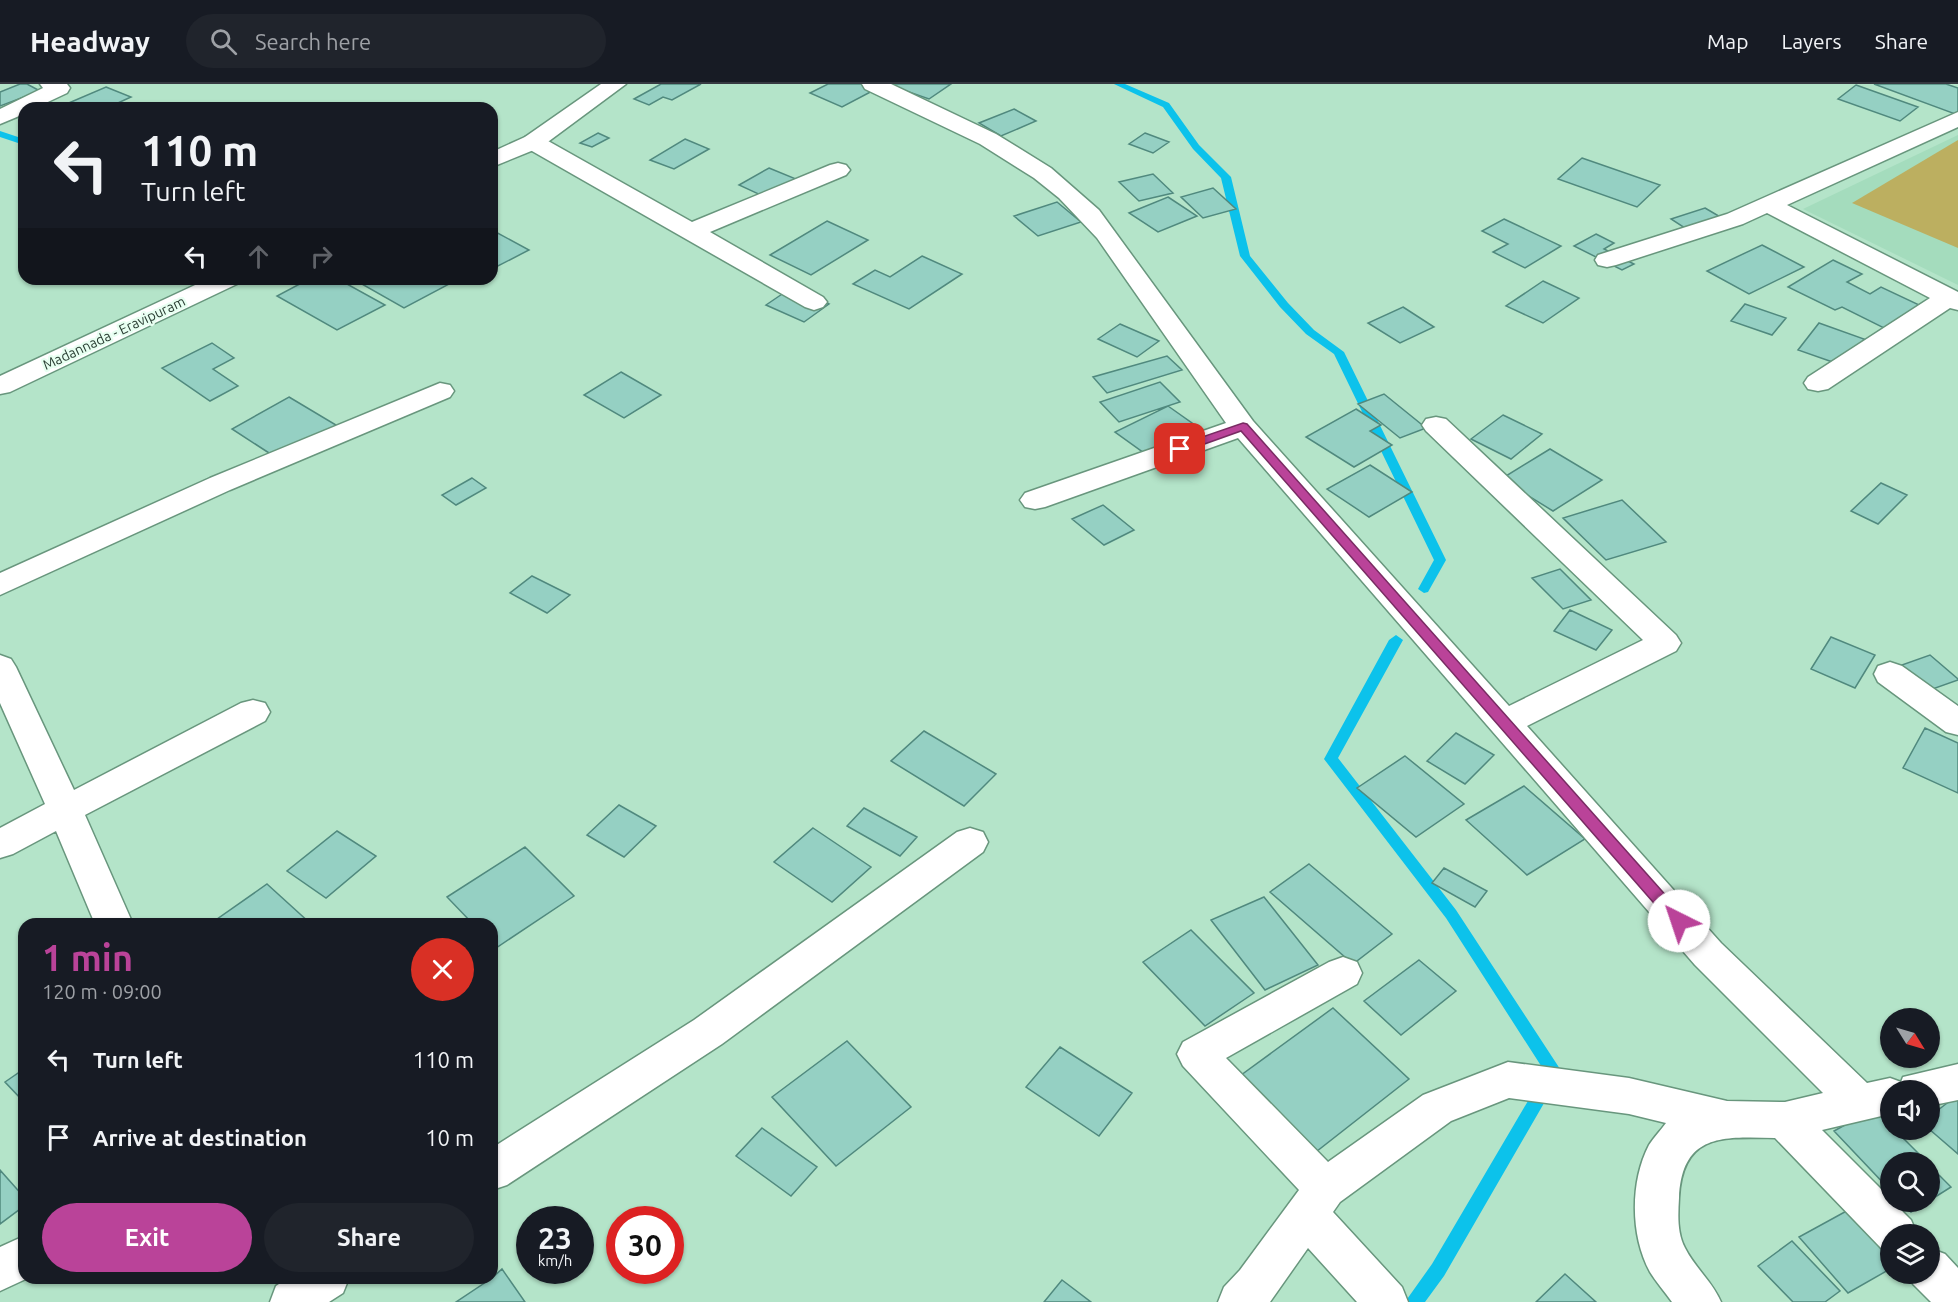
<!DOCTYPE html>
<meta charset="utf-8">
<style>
:root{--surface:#171b24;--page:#20242c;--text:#f1f3f6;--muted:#9ea1a6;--line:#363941;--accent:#ba4399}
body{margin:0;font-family:Ubuntu,sans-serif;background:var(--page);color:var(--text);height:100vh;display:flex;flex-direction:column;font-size:22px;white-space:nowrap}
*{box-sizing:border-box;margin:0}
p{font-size:20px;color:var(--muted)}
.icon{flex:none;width:33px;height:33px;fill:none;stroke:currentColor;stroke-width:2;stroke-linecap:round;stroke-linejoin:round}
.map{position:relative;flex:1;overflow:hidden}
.drawer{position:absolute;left:18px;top:834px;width:480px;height:366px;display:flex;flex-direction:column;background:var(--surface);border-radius:18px;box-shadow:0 2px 4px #0004}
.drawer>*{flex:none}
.hud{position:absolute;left:18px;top:18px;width:480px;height:183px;border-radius:18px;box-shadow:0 2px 4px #0004;background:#171b24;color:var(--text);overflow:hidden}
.needle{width:39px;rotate:127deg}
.controls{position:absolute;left:1880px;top:924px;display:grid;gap:12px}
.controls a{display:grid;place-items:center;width:60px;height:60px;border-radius:50%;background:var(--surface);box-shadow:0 2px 4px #0004;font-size:30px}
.speed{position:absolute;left:516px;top:1122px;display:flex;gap:12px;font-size:30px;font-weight:700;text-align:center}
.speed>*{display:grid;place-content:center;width:78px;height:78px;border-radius:50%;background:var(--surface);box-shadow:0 2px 4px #0004;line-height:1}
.speed small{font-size:15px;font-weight:400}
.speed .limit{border:9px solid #d22;background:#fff;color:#111}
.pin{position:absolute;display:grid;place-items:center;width:51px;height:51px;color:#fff;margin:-26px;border-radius:12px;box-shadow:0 3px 9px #0006}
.me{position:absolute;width:66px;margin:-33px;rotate:319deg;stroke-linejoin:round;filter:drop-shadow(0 0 4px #0008)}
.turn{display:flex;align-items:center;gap:21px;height:126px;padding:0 24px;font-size:27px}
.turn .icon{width:78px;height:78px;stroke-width:2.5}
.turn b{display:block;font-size:42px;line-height:51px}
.lanes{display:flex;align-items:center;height:57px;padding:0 24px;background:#0003;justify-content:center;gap:30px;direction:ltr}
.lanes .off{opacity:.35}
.round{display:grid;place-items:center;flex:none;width:63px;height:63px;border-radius:32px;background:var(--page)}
.head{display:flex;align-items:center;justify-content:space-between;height:102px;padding:0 24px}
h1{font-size:36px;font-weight:700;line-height:45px;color:var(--accent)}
.cta{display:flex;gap:12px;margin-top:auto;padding:12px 24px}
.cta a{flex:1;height:69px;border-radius:36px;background:var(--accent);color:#fff;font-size:24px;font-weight:700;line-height:69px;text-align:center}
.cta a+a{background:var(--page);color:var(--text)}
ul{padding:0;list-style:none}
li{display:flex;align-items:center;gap:18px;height:78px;padding:0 24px}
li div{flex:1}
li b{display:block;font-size:22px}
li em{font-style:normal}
header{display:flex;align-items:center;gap:36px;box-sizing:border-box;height:84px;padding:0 30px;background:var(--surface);border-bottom:2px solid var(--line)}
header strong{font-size:28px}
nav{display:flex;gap:33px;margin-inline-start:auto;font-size:21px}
.search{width:420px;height:54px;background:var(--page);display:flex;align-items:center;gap:15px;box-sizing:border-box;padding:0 21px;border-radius:33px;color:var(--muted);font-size:22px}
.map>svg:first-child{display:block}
.built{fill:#a4dcbd}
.green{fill:#bcaf60}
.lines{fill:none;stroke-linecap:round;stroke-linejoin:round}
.stream{fill:#0cc2eb;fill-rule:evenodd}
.building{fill:#95d0c3;stroke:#50897e;stroke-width:1.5}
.street-casing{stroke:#68967d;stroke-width:3}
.secondary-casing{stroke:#68967d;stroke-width:3}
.street{fill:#fff;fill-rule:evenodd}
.secondary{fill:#fff;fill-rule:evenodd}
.route{fill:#ba4399;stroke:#792c63;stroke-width:1.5}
.labels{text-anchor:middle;stroke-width:4.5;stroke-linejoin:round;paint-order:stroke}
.far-street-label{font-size:14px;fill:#293d32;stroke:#e7fff1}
</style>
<header>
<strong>Headway</strong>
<div class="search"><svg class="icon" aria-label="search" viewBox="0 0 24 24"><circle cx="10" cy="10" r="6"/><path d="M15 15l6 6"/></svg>Search here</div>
<nav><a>Map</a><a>Layers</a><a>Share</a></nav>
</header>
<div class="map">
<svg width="1958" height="1218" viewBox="0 0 1958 1218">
<rect width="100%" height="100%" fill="#b4e4c9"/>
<path class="built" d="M 1958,51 L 1958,201 L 1803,125 Z"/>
<path class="green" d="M 1958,56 L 1958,164 L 1852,119 Z"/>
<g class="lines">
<path class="stream" d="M 1114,0 L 1125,0 L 1169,19 L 1199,61 L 1231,93 L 1250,172 L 1288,219 L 1314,246 L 1344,268 L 1446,476 L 1428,508 L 1424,509 L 1418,505 L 1434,476 L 1334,270 L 1306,250 L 1280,223 L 1240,172 L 1221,94 L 1193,65 L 1163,23 Z
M 0,47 L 24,55 L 24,61 L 0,53 Z
M 1396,551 L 1403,556 L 1338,674 L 1456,826 L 1562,988 L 1444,1192 L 1425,1218 L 1405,1218 L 1432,1180 L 1545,988 L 1446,834 L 1324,675 L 1389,556 Z"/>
</g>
<path class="building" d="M 20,0 L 27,0 L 40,7 L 0,22 L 0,8 Z
M 661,0 L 701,0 L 672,16 L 663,13 L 649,21 L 634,15 Z
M 828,0 L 868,0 L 878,4 L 842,23 L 810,9 Z
M 886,0 L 951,0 L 929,15 Z
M 1874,0 L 1946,0 L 1958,4 L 1958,31 Z
M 1856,1 L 1918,23 L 1900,37 L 1838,15 Z
M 106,3 L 131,13 L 107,24 L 57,24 Z
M 1014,25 L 1036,37 L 1001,52 L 979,39 Z
M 598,49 L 609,54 L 592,63 L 580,59 Z
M 1145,49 L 1169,58 L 1153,69 L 1129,60 Z
M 685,55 L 709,65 L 674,85 L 650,76 Z
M 1582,74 L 1660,101 L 1637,123 L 1558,95 Z
M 769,84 L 796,95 L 765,113 L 739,101 Z
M 1153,90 L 1173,109 L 1139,117 L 1119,98 Z
M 1213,104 L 1236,125 L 1203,134 L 1181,113 Z
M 1168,113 L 1197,132 L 1158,148 L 1129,129 Z
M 1057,118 L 1081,138 L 1038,152 L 1014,132 Z
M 1705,124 L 1729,138 L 1694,150 L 1671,135 Z
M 1504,135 L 1561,162 L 1525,184 L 1493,168 L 1508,160 L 1482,147 Z
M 827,137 L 868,156 L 811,191 L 770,171 Z
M 492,146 L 529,166 L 492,185 Z
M 1596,150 L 1614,159 L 1604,165 L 1634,180 L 1622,186 L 1574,162 Z
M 1762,161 L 1804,183 L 1749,210 L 1707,187 Z
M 922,172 L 962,190 L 909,225 L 853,200 L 875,186 L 890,193 Z
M 1833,176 L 1862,190 L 1847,198 L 1870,210 L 1881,203 L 1932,227 L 1896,250 L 1842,223 L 1835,226 L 1788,203 Z
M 309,195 L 338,195 L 385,221 L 337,246 L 277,212 Z
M 353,195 L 449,195 L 453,198 L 404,224 Z
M 1543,197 L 1579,214 L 1543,239 L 1506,222 Z
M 791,204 L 829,220 L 804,238 L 766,221 Z
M 1745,220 L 1786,234 L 1772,251 L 1731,237 Z
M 1403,223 L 1434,243 L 1400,259 L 1368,239 Z
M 1819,239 L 1864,255 L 1844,282 L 1798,266 Z
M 1120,240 L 1159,257 L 1137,273 L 1098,255 Z
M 212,259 L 234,274 L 213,285 L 238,302 L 210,317 L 162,284 Z
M 1167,272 L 1182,286 L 1107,309 L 1093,293 Z
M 621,288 L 661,311 L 624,334 L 584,311 Z
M 1160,298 L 1180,318 L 1119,338 L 1100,318 Z
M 1384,310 L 1426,344 L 1400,354 L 1358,320 Z
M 289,313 L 341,344 L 283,378 L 232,345 Z
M 1168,322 L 1199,344 L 1147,371 L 1115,348 Z
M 1356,325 L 1381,341 L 1370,347 L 1392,361 L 1354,383 L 1306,353 Z
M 1503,331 L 1542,350 L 1511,375 L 1471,355 Z
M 1550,365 L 1602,396 L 1553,427 L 1501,395 Z
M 1370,381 L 1412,408 L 1369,433 L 1327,405 Z
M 472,394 L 486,404 L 456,421 L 442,411 Z
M 1881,399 L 1907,411 L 1878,440 L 1851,427 Z
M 1622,416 L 1666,458 L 1606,476 L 1563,434 Z
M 1103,421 L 1134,446 L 1104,461 L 1072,435 Z
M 1560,485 L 1591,516 L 1563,525 L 1532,494 Z
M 532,492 L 570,511 L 547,529 L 510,509 Z
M 1570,526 L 1612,546 L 1596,566 L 1554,547 Z
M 1831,553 L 1875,571 L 1855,604 L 1811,585 Z
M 1930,571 L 1958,595 L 1958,596 L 1927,607 L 1899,582 Z
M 1925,644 L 1958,659 L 1958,709 L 1903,684 Z
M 924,647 L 996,690 L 964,722 L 891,677 Z
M 1456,649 L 1494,671 L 1465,700 L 1427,677 Z
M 1405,672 L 1464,720 L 1416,753 L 1357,704 Z
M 1524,702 L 1585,755 L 1527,791 L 1466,736 Z
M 619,721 L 656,742 L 624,773 L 587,751 Z
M 864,724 L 917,753 L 900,772 L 847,742 Z
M 813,744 L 871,783 L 832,818 L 774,778 Z
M 337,747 L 376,772 L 326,814 L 287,787 Z
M 525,763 L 574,812 L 496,864 L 492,860 L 492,840 L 473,840 L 447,813 Z
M 1309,780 L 1392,850 L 1353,880 L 1270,808 Z
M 1444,784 L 1487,807 L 1475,823 L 1432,799 Z
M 267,800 L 311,840 L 210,840 Z
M 1264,813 L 1318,881 L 1265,906 L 1211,836 Z
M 1191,846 L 1254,909 L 1205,942 L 1143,878 Z
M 1419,876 L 1456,907 L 1401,951 L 1364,917 Z
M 1333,924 L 1409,995 L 1312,1071 L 1237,994 Z
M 847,957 L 911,1023 L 836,1082 L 772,1013 Z
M 1060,963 L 1132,1009 L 1099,1052 L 1026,1003 Z
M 24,985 L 24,1018 L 5,998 Z
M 1955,1013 L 1958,1016 L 1958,1070 L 1929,1045 L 1929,1033 Z
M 1874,1025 L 1890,1041 L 1890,1046 L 1895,1046 L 1927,1078 L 1890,1078 L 1890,1106 L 1834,1047 Z
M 762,1044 L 817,1083 L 791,1112 L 736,1072 Z
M 1929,1081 L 1951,1103 L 1929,1117 Z
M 0,1086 L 24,1113 L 24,1122 L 0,1140 Z
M 1901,1118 L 1928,1118 L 1911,1128 Z
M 1852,1124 L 1890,1167 L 1890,1185 L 1848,1209 L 1799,1153 Z
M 1792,1157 L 1840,1207 L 1825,1218 L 1793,1218 L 1758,1182 Z
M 502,1185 L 525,1218 L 456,1218 L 492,1194 Z
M 1565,1190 L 1596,1218 L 1536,1218 Z
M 1062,1196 L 1091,1218 L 1044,1218 Z"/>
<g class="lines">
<defs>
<path id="street" d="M 40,0 L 67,0 L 70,4 L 67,9 L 35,24 L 24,24 L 24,30 L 0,40 L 0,25 L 43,4 Z
M 862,0 L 891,0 L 996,50 L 1051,84 L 1099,126 L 1253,337 L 1509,622 L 1643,556 L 1426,347 L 1422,341 L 1426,335 L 1436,333 L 1446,335 L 1676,551 L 1681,559 L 1676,567 L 1527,642 L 1721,859 L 1867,999 L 1890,994 L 1901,998 L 1903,993 L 1958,980 L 1958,1016 L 1929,1022 L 1929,1006 L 1890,1006 L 1890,1030 L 1822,1046 L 1890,1114 L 1890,1118 L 1893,1118 L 1911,1136 L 1917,1150 L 1890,1150 L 1890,1168 L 1881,1164 L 1775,1054 C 1723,1053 1682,1049 1679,1114 C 1678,1131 1677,1149 1685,1164 C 1695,1184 1712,1197 1721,1218 L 1672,1218 C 1665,1208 1656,1198 1650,1188 C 1630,1151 1630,1098 1649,1061 C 1654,1053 1661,1046 1666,1039 L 1629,1030 L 1509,1014 L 1451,1037 L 1340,1118 L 1333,1128 L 1402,1203 L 1408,1218 L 1357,1218 L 1308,1164 L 1270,1218 L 1218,1218 L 1224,1203 L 1240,1186 L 1299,1106 L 1183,982 L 1177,970 L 1183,958 L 1329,878 L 1343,873 L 1357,878 L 1362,889 L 1357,900 L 1226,974 L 1328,1078 L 1423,1011 L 1508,978 L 1629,994 L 1727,1017 L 1785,1018 L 1823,1009 L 1695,881 L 1238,354 L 1045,423 L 1035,425 L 1025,423 L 1020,416 L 1025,409 L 1226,339 L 1097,154 L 1059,114 L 1034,94 L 980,60 L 865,5 Z
M 1958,28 L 1958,43 L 1787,121 L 1958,208 L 1958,226 L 1950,224 L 1828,305 L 1818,307 L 1808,305 L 1804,299 L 1808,293 L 1930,214 L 1767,129 L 1743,140 L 1616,181 L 1607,183 L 1598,181 L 1595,176 L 1598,171 L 1727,130 Z
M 533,51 L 541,53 L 692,138 L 830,81 L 838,79 L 846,81 L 850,86 L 846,91 L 710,148 L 823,213 L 827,218 L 823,223 L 814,226 L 805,223 L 525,63 L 522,58 L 525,53 Z
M 440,299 L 450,301 L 454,307 L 450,313 L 230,406 L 0,511 L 0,489 L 210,394 Z
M 0,571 L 11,575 L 16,583 L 74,706 L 241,619 L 253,616 L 265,619 L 270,628 L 265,637 L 85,731 L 133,840 L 95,840 L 56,747 L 13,770 L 0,774 L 0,744 L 45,720 L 0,619 Z
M 1890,578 L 1902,582 L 1958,622 L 1958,651 L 1946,648 L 1878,598 L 1874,590 L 1878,582 Z
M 970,744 L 983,748 L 988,758 L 983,768 L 722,960 L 507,1101 L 492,1106 L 492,1064 L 694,936 L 957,748 Z
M 24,1152 L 24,1194 L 28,1194 L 0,1207 L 0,1163 Z
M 1929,1164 L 1945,1170 L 1958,1184 L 1958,1218 L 1931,1218 L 1913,1200 L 1909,1190 L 1929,1190 Z
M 288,1194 L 349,1194 L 343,1209 L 329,1218 L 270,1218 L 276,1202 Z"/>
<path id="secondary" d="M 601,0 L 626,0 L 541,63 L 492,83 L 492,68 L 525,53 Z
M 208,195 L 241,195 L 237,200 L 10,308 L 0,310 L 0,292 Z"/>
</defs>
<use href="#street" class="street-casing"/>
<use href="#secondary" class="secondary-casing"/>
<use href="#street" class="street"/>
<use href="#secondary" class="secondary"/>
</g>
<path class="route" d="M 1243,339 L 1247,340 L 1685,833 L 1687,837 L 1685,842 L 1679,843 L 1674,842 L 1241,347 L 1185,367 L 1176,367 L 1175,365 L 1176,362 Z"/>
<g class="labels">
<g class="far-street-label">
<text transform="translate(114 249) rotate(-25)" y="5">Madannada - Eravipuram</text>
</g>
</g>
</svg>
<div class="controls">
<a><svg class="needle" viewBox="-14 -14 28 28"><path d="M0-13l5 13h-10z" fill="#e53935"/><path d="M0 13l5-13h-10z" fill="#9ea1a6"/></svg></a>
<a><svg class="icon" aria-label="sound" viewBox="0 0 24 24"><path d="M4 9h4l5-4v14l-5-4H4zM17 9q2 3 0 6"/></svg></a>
<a><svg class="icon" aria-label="search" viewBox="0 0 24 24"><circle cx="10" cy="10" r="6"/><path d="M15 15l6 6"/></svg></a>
<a><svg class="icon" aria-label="layers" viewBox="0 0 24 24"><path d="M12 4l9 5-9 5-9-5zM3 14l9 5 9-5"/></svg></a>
</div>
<div class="speed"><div>23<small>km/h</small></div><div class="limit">30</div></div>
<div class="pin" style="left:1180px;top:365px;background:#d93025"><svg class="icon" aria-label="arrive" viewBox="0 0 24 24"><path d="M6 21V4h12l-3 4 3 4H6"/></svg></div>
<svg class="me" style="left:1679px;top:837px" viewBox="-20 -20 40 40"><circle r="19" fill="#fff"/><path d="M0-13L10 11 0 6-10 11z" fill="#ba4399"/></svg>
<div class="hud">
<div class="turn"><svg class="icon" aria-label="left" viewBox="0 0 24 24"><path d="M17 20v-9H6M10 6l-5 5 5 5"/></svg><div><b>110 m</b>Turn left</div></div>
<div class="lanes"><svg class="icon" aria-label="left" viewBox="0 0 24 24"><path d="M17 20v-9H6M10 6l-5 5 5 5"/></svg><svg class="icon off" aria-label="ahead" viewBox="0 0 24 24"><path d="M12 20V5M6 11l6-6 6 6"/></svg><svg class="icon off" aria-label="right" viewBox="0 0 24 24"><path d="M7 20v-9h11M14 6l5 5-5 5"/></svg></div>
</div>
<section class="drawer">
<div class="head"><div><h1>1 min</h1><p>120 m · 09:00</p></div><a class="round" style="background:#d93025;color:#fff"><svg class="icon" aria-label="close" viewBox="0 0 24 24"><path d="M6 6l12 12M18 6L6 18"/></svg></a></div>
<ul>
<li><svg class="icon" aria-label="left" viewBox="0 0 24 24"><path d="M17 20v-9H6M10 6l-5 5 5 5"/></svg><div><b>Turn left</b></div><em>110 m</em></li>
<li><svg class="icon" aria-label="arrive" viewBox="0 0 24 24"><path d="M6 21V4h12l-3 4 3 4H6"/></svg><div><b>Arrive at destination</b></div><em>10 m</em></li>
</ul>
<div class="cta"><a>Exit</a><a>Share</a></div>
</section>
</div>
